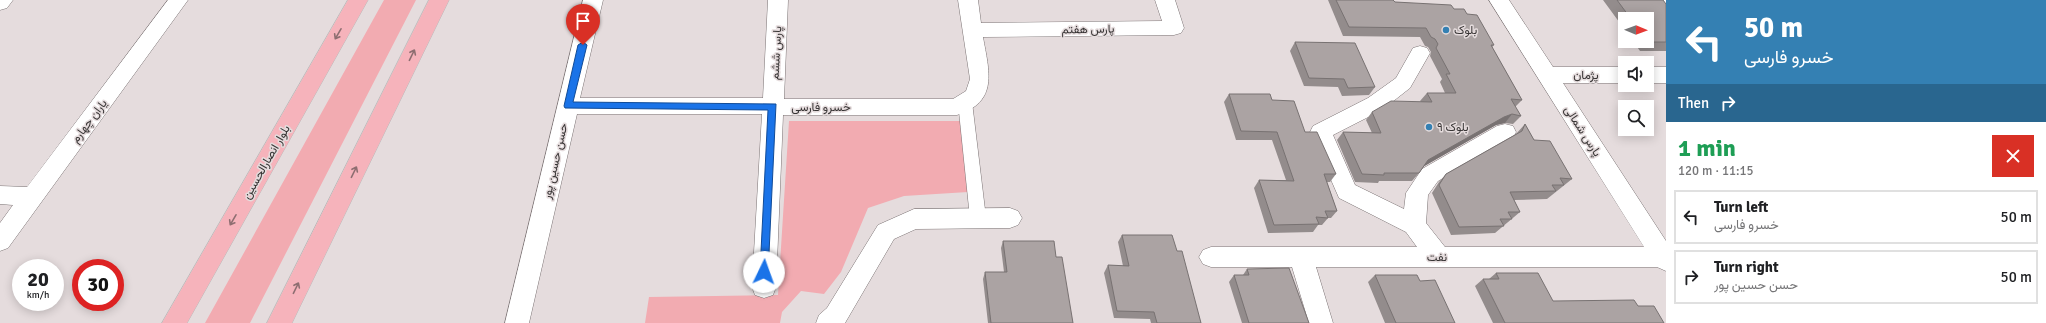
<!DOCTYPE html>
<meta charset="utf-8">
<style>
:root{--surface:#fff;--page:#f2f2f2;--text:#202124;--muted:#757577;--line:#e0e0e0}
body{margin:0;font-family:Signika,Vazirmatn,sans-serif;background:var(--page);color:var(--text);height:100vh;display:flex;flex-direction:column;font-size:15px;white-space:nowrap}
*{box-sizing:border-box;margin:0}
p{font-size:13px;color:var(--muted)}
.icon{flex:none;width:22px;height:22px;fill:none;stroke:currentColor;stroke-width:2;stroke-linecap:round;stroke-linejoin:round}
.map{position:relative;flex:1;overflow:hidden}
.drawer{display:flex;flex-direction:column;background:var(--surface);width:380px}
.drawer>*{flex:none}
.top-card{background:#3480b3;color:#fff;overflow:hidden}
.needle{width:26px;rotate:91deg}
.buttons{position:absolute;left:1618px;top:12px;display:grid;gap:8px}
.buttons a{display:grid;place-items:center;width:36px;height:36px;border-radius:0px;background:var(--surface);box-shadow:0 2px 10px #0003;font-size:20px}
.speed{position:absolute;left:12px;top:259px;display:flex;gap:8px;font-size:20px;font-weight:700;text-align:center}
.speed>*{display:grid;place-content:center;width:52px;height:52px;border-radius:50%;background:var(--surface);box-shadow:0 2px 10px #0003;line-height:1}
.speed small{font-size:10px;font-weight:400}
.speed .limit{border:6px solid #d22;background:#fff;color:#111}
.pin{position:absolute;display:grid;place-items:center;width:34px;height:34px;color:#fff;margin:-41px -17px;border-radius:50% 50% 50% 0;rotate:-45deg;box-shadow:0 0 4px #0007}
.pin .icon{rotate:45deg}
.me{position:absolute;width:44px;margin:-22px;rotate:3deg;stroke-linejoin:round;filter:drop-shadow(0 0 3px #0008)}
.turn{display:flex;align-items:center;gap:14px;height:84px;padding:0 12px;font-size:18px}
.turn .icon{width:52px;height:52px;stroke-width:2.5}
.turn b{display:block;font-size:28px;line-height:34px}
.then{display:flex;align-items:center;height:38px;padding:0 12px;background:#0003;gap:8px;font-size:15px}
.round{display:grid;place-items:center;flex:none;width:42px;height:42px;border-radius:0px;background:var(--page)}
.summary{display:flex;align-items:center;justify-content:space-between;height:68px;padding:0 12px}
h1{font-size:24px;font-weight:700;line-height:30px;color:#1e9e55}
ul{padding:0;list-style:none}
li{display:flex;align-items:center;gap:12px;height:54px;margin:0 8px 6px;padding:0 4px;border:2px solid var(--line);border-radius:0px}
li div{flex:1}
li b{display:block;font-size:15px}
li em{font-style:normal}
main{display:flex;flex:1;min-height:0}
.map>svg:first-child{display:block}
.green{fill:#f2abb1}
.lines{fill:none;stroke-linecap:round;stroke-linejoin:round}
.lane-casing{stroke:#7b7374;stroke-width:1}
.street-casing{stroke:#7b7374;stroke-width:1}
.primary-casing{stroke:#bbbaba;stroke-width:1}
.lane{fill:#fff;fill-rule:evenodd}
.street{fill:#fff;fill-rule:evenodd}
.primary{fill:#f6b3bb;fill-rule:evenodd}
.wall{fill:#938c8c}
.shaded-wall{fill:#787272}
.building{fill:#aba3a3;stroke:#787272}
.oneway{stroke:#8e6e71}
.route{fill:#1a73e8;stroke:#114b97}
.poi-dot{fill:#3480b3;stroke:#e5dcdd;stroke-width:1.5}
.labels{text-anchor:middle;stroke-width:3;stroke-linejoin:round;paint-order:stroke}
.street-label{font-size:12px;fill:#383535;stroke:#e5dcdd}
.poi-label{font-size:12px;fill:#383535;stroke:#e5dcdd;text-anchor:start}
</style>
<main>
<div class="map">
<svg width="1666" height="323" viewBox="0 0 1666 323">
<rect width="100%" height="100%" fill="#e5dcdd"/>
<path class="green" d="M 384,0 L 416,0 L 250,323 L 205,323 Z
M 789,121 L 962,121 L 968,192 L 904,196 L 868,208 L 841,272 L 824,294 L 801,291 L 782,312 L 780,323 L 645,323 L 649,297 L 778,295 Z"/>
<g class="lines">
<defs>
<path id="lane" d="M 965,97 L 970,98 L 972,102 L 986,218 L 984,223 L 978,225 L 972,223 L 970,218 L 958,102 L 960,98 Z"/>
<path id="street" d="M 0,0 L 13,0 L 7,8 L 0,10 Z
M 168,0 L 188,0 L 8,248 L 0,251 L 0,223 L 13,205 L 0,204 L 0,186 L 27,187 Z
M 583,0 L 603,0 L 580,98 L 763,98 L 768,0 L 788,0 L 784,99 L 953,99 L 966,91 L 970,79 L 958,0 L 978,0 L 981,23 L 1162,21 L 1155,0 L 1175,0 L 1184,28 L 1181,33 L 1174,35 L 983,37 C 989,71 999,102 957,115 L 783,115 L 776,287 L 773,295 L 764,298 L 755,295 L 752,287 L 762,114 L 577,114 L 529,323 L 505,323 Z
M 1489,0 L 1509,0 L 1553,67 L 1625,67 L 1625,83 L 1563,83 L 1666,241 L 1666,271 L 1657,267 L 1316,267 L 1333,323 L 1309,323 L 1292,267 L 1211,267 L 1203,264 L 1199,257 L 1203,250 L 1211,247 L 1417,247 L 1406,232 L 1339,198 L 1310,132 L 1313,126 L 1368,98 L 1396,78 L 1413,48 L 1420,46 L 1427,48 L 1430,53 L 1410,88 L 1382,110 L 1333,135 L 1355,185 L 1404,209 L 1406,193 L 1422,169 L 1497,126 L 1505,124 L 1513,126 L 1516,132 L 1513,138 L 1438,181 L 1428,195 L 1426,223 L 1445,247 L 1644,247 Z
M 1654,0 L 1666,0 L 1666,10 L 1659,8 Z
M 1647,67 L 1666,67 L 1666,83 L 1647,83 Z
M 1010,208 L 1018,211 L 1022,218 L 1018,225 L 1010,228 L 916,229 L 894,239 L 845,323 L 816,323 L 819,315 L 827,308 L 878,225 L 914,209 Z"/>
<path id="primary" d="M 348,0 L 368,0 L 187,323 L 162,323 Z
M 429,0 L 449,0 L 292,323 L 267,323 Z"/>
</defs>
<use href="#lane" class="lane-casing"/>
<use href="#street" class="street-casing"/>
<use href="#primary" class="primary-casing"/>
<use href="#lane" class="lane"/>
<use href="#street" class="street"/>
<use href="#primary" class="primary"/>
</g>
<path class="wall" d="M 1328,0 L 1393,0 L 1395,2 L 1454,9 L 1467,14 L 1494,45 L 1492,47 L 1522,100 L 1515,107 L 1521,116 L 1513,124 L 1505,123 L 1496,125 L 1424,166 L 1419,173 L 1412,181 L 1379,181 L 1378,183 L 1355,182 L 1337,140 L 1343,132 L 1372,133 L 1366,120 L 1372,112 L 1421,102 L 1420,101 L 1427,93 L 1445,93 L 1440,82 L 1442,79 L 1430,56 L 1431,52 L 1428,47 L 1425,46 L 1420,37 L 1343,36 Z
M 1603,0 L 1663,0 L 1666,4 L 1666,51 L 1640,51 L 1633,41 L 1647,41 L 1647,19 L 1625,19 L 1625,30 Z
M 1295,42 L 1375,87 L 1369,95 L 1342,96 L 1338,87 L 1304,86 L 1290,51 Z
M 1229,94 L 1272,100 L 1305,132 L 1336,174 L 1330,182 L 1327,182 L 1337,211 L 1331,218 L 1328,218 L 1322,225 L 1318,225 L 1313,232 L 1268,233 L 1254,188 L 1259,180 L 1286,180 L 1272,140 L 1236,140 L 1224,102 Z
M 1525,124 L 1534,140 L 1572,179 L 1547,199 L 1514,200 L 1520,212 L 1495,233 L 1451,235 L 1432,193 L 1439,182 L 1446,174 L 1516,134 Z
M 1122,235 L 1177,251 L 1201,323 L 1151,323 L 1150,319 L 1114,318 L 1104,273 L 1108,265 L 1123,266 L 1118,242 Z
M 1003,241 L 1056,257 L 1073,323 L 988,323 L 983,279 L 985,272 L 1004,272 L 1001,248 Z
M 1247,269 L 1309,323 L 1242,323 L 1229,282 L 1234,275 L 1243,275 Z
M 1496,273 L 1553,301 L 1638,306 L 1664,323 L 1493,323 L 1475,286 L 1483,279 L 1489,279 Z
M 1375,275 L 1420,281 L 1455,323 L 1385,323 L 1368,282 Z"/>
<path class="shaded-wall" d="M 1512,114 L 1505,123 L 1496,125 L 1421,168 L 1428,160 L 1504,117 Z"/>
<path class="building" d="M 1336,0 L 1393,0 L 1395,2 L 1451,5 L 1454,9 L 1464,9 L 1467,14 L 1477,15 L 1494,45 L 1491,45 L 1522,100 L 1511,99 L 1521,116 L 1512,114 L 1504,117 L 1428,160 L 1419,173 L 1384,173 L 1384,175 L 1362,174 L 1343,132 L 1381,133 L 1372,112 L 1391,101 L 1432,102 L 1427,93 L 1456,93 L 1446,74 L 1450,74 L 1436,48 L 1438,44 L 1435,39 L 1431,37 L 1426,28 L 1349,27 Z
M 1617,0 L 1663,0 L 1666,4 L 1666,42 L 1649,42 L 1647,40 L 1647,19 L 1631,19 Z
M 1295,42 L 1355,43 L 1375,87 L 1348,88 L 1344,79 L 1309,78 Z
M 1229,94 L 1270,94 L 1272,100 L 1294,101 L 1305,132 L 1317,132 L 1336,174 L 1324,174 L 1337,211 L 1325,211 L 1328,218 L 1316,217 L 1319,224 L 1274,225 L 1259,180 L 1294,181 L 1277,132 L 1241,131 Z
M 1525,124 L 1534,140 L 1550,141 L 1572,179 L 1560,178 L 1564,185 L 1552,185 L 1556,191 L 1510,192 L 1520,212 L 1508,212 L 1512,219 L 1500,219 L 1504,226 L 1459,227 L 1439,185 L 1446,174 L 1522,131 Z
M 1122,235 L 1172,235 L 1177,251 L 1182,251 L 1201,323 L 1157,323 L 1154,312 L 1117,311 L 1108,265 L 1129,266 Z
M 1003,241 L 1054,241 L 1056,257 L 1062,257 L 1073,323 L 991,323 L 985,272 L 1007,272 Z
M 1289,268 L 1309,323 L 1249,323 L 1234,275 L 1249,275 L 1247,269 Z
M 1496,273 L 1538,273 L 1553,301 L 1634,300 L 1638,306 L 1654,306 L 1664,323 L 1505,323 L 1483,279 L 1499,279 Z
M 1375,275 L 1417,275 L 1420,281 L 1435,280 L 1455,323 L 1396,323 Z"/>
<defs><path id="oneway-shaft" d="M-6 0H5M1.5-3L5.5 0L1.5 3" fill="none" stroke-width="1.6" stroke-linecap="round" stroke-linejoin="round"/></defs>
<g class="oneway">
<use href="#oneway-shaft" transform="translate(338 34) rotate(120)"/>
<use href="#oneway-shaft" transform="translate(412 55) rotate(-64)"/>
<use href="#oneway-shaft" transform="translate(354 172) rotate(-64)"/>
<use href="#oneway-shaft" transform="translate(233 220) rotate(120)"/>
<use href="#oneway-shaft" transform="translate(296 288) rotate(-64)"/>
</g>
<path class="route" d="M 583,42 L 587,45 L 573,102 L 776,104 L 768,275 L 764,276 L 760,272 L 768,110 L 565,108 L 564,106 L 578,45 Z"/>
<g class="poi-dot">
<circle cx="1446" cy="30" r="4"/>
<circle cx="1429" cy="127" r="4"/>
</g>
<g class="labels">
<g class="street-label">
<text transform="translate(1088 29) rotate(-1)" y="4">پارس هفتم</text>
<text transform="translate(776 53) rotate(-87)" y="4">پارس ششم</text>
<text x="1586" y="79">پژمان</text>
<text x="821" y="111">خسرو فارسی</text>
<text transform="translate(89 121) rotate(-53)" y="4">یاران چهارم</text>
<text transform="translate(1583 131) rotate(57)" y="4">پارس شمالی</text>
<text transform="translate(555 161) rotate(-77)" y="4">حسن حسین پور</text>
<text transform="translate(266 162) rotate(-60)" y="4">بلوار انصارالحسین</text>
<text x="1437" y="261">نفت</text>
</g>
<g class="poi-label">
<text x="1454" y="34">بلوک</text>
<text x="1437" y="131">بلوک ۹</text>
</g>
</g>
</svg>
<div class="buttons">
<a><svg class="needle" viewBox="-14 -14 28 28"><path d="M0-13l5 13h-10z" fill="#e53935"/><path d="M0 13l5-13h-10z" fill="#757577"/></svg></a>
<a><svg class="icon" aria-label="sound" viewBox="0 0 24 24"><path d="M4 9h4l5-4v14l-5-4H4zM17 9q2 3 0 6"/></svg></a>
<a><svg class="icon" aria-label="search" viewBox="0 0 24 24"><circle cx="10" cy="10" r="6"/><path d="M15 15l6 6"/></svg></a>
</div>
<div class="speed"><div>20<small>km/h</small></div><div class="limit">30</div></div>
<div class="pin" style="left:583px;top:45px;background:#d93025"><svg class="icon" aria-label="arrive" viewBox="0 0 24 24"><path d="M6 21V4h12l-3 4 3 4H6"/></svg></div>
<svg class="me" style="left:764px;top:272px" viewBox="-20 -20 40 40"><circle r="19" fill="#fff"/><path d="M0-13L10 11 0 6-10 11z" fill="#1a73e8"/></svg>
</div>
<section class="drawer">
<div class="top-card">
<div class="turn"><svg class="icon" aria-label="left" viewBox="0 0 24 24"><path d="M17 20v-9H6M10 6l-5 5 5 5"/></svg><div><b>50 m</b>خسرو فارسی</div></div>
<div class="then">Then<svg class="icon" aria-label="right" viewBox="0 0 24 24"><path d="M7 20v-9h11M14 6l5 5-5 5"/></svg></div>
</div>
<div class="summary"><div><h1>1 min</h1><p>120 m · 11:15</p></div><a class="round" style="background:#d93025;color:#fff"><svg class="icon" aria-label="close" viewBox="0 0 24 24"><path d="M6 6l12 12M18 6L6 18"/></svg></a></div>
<ul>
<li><svg class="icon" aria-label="left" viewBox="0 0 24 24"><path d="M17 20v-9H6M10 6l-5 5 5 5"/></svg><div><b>Turn left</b><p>خسرو فارسی</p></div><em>50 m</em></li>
<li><svg class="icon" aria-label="right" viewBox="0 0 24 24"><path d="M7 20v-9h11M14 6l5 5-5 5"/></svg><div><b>Turn right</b><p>حسن حسین پور</p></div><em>50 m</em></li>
</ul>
</section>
</main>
